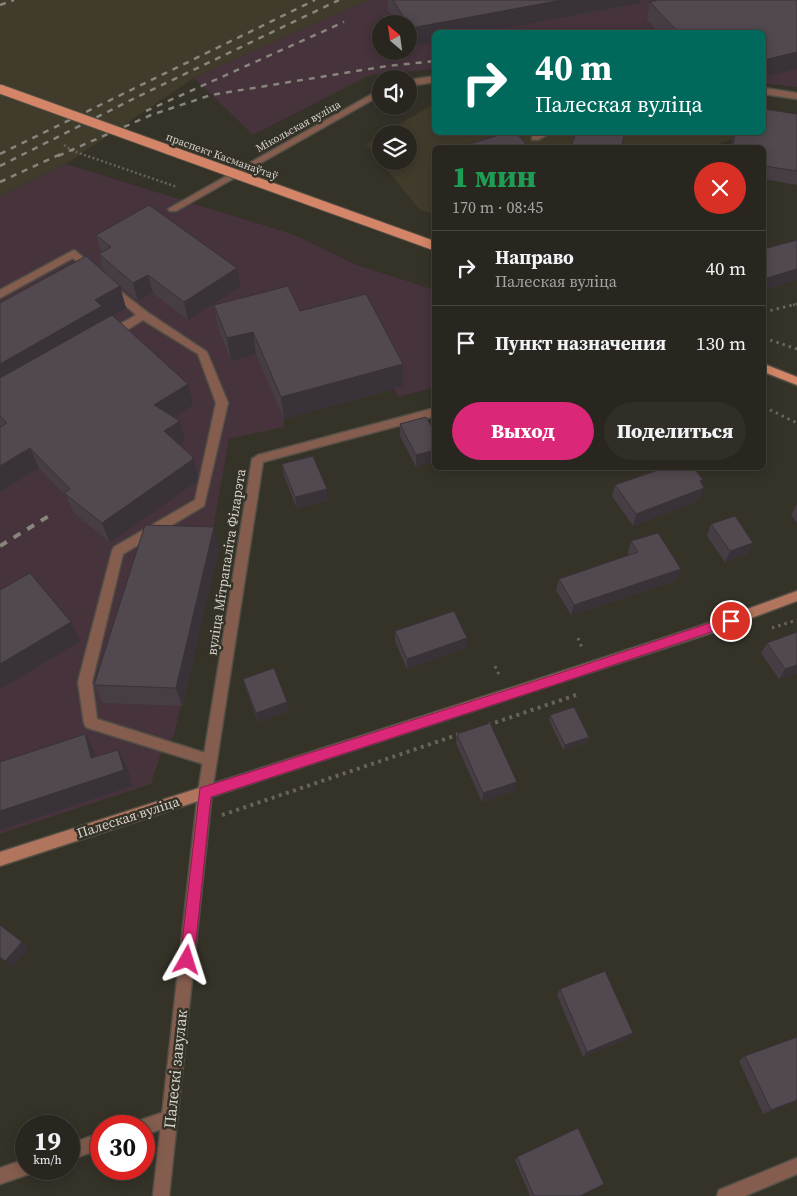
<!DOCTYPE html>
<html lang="ru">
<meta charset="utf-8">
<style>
:root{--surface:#28261e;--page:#302e27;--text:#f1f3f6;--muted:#a5a5a4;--line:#44433c;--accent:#db2777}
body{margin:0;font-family:"Source Serif 4",serif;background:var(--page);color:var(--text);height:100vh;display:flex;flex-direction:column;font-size:19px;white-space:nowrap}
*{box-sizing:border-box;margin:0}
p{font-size:16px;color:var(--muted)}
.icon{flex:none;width:28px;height:28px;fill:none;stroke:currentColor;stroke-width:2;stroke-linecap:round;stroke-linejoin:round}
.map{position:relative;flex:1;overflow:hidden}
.drawer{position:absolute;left:432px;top:145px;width:334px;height:325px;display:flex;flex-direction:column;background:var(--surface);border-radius:8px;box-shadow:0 2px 12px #0003,0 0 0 1px var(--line)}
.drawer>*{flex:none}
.banner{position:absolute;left:432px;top:30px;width:334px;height:105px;border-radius:8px;box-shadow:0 2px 12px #0003,0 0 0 1px var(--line);background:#00695c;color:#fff;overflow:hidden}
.needle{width:32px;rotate:331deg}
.tools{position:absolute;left:372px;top:15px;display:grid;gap:10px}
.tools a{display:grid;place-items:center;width:45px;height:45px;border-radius:50%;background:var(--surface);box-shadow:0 2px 12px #0003,0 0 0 1px var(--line);font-size:25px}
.speed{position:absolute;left:15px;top:1115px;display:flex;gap:10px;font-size:25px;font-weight:700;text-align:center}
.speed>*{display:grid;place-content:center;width:65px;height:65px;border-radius:50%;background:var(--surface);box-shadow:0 2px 12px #0003,0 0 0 1px var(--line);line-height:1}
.speed small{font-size:12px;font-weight:400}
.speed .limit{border:8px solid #d22;background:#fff;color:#111}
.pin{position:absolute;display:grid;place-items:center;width:42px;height:42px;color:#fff;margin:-21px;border:2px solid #fff;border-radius:50%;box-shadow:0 1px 5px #0007}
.me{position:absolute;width:55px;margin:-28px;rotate:6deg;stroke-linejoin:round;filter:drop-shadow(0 0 4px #0008)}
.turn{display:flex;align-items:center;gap:18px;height:105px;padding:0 20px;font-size:22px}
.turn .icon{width:65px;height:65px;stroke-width:2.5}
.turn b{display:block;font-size:35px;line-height:42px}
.round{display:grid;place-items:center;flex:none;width:52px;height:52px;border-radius:26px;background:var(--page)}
.head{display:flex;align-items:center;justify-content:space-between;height:85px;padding:0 20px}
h1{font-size:30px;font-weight:800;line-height:38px;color:#1e9e55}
.cta{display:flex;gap:10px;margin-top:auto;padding:10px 20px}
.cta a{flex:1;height:58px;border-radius:30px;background:var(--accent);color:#fff;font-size:20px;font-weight:800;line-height:58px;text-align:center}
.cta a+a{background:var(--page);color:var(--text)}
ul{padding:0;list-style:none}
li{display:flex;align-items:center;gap:15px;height:75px;padding:0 20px;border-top:1px solid var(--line)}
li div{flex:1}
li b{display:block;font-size:19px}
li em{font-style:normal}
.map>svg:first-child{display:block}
.built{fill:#403b2b}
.industrial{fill:#46333c;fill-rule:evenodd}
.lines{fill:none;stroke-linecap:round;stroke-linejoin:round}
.service-casing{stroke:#524f46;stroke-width:3}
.minor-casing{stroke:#524f46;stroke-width:3}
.tertiary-casing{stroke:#524f46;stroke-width:3}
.secondary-casing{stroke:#524f46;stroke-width:3}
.primary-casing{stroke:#524f46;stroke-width:3}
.path-far2{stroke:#67645b;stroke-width:2.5;stroke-dasharray:2 2.5;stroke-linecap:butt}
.path-far1{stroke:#67645b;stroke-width:3;stroke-dasharray:2.5 4;stroke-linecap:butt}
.path{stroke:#67645b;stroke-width:4;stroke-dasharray:3 4.5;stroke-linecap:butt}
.service{fill:#845d4e;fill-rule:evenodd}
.minor{fill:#845d4e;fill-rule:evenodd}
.tertiary{fill:#845d4e;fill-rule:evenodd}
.secondary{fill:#b1745d;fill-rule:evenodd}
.primary{fill:#d48567;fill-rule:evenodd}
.rail-far1{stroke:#87857c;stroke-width:2.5;stroke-dasharray:6 6;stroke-linecap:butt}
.rail{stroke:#87857c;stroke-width:4;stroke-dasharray:8 8;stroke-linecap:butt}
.primary-bridge-casing{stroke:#524f46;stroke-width:11;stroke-linecap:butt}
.primary-bridge{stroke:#d48567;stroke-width:9}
.wall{fill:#473e45}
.shaded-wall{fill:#393238}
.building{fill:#524850;stroke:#393238}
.route{fill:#db2777;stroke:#8e194d}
.labels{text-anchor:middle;stroke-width:5;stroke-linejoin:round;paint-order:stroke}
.far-street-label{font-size:11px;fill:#d6d4cd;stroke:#353228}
.street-label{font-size:14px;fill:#d6d4cd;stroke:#353228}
.near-street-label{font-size:16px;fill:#d6d4cd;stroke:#353228}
</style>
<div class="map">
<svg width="797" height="1196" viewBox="0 0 797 1196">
<rect width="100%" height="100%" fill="#353228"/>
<path class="built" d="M 0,0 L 372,0 L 345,10 L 194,78 L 66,164 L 0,197 Z
M 435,103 L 435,132 L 741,133 L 740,137 L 711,147 L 435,148 L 435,214 L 420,210 L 366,144 L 381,135 L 381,161 L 409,161 L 409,134 L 383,134 Z"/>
<path class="industrial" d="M 372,0 L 797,0 L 797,87 L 764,83 L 764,32 L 435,32 L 435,69 L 370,75 L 253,135 L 194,78 L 345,10 ZM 381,24 L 409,24 L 409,51 L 381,51 Z
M 66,164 L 295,235 L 354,264 L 435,290 L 435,387 L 398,397 L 394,389 L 284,419 L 284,427 L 229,439 L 210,547 L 219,548 L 174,735 L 160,756 L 151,784 L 0,834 L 0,197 Z"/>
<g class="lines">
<defs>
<path id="service" d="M 540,132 L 552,132 L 538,140 L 532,140 L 532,136 Z
M 74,250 L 97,268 L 97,272 L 89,272 L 73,258 L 0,298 L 0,290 Z
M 111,284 L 147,312 L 207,352 L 228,403 L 204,506 L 123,554 L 92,682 L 97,719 L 215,756 L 217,760 L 215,764 L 210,766 L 91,729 L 86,727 L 84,723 L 78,682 L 112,551 L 114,547 L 195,500 L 216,403 L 198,354 L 143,320 L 114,338 L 106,338 L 105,335 L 106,332 L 136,315 L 107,289 L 106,287 Z
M 170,1110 L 176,1112 L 178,1118 L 176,1124 L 144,1135 L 144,1126 L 136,1126 L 138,1121 Z
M 101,1133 L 101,1149 L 69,1160 L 69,1144 Z
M 26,1159 L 26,1169 L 34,1169 L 32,1173 L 0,1184 L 0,1168 Z"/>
<path id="minor" d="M 435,76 L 435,82 L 409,86 L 409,80 Z
M 764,88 L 797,93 L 797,99 L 764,94 Z
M 381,89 L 381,95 L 176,211 L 170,211 L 168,209 Z
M 435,408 L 435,416 L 263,462 L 212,792 L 169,1196 L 153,1196 L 198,792 L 252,459 L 258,455 Z"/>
<path id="tertiary" d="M 797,1158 L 797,1174 L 745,1196 L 717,1196 L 719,1190 Z"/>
<path id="secondary" d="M 797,591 L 797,601 L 714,632 L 0,866 L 0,852 L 557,673 L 712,622 Z"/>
<path id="primary" d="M 764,364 L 797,377 L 797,385 L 764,372 Z"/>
</defs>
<use href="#service" class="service-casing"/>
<use href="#minor" class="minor-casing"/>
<use href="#tertiary" class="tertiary-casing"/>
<use href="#secondary" class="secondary-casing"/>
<use href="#primary" class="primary-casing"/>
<path class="path-far2" d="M 64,145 L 73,151 L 177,187
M 793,305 L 797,304"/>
<path class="path-far1" d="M 764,312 L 797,304
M 764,338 L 797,349
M 764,407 L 797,423
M 772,628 L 797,620
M 578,638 L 583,650
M 495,666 L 500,677"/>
<path class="path" d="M 488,725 L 576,695
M 222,815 L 460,734"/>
<use href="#service" class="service"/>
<use href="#minor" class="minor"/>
<use href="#tertiary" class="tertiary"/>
<use href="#secondary" class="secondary"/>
<use href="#primary" class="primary"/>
<path class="rail-far1" d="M 0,5 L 14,0
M 146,111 L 344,22
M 0,154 L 315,0
M 58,156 L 151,115 L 211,95 L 387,66 L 435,61
M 0,166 L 137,97 L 339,0
M 0,182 L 63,153"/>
<path class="rail" d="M 0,546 L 52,514"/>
<defs>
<path id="primary-bridge" d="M 0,89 L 435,246"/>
</defs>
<use href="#primary-bridge" class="primary-bridge-casing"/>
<use href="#primary-bridge" class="primary-bridge"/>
</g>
<path class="wall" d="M 388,0 L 640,0 L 640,3 L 483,32 L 435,32 L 411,46 L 409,43 L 409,24 L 397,24 L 388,10 Z
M 797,0 L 797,69 L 764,77 L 764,32 L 658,32 L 647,20 L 650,2 Z
M 797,114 L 797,185 L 764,179 L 764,148 L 731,148 L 734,132 L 764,132 Z
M 96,235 L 240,287 L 188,320 L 153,293 L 138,301 L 104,272 L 99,254 L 101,253 Z
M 0,303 L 126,308 L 113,316 L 193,405 L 174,417 L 185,442 L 180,445 L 193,457 L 198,477 L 197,481 L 110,543 L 73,512 L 66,496 L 39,468 L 0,492 Z
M 214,305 L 403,386 L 284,419 L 256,354 L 231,361 L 218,328 Z
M 400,424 L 435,433 L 416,467 L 400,436 Z
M 282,464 L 328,500 L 297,509 L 284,476 Z
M 702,484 L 700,500 L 633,526 L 612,496 L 615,485 Z
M 797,504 L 797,523 L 791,515 Z
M 711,524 L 753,543 L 747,554 L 725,562 L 707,536 Z
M 631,541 L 681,569 L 676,580 L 571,615 L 556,590 L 559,579 L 629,555 L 628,553 Z
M 219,548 L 182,706 L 103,703 L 94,685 Z
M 395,631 L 467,638 L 466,648 L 407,669 L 395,641 Z
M 797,632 L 797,673 L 779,679 L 761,653 L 767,643 Z
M 243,679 L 289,711 L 258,722 L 246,689 Z
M 550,715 L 589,737 L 588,742 L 563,750 L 549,720 Z
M 457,734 L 515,790 L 482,802 L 456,743 Z
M 560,989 L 629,1038 L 583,1057 L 557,995 Z
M 797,1037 L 797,1101 L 763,1114 L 739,1061 L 745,1056 Z
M 517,1157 L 581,1196 L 530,1196 L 515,1160 Z"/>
<path class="shaded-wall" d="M 562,0 L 640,0 L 640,3 L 483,32 L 435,32 L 435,42 L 411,46 L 411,28 Z
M 797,52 L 797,69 L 764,77 L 764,60 Z
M 237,268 L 240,287 L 188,320 L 184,302 Z
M 797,269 L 797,280 L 764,290 L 764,279 Z
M 148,275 L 153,293 L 138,301 L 133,283 Z
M 120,286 L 126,308 L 106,320 L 0,391 L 0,364 L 95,300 Z
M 253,332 L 256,354 L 231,361 L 227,338 Z
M 403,364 L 403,386 L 284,419 L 281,397 Z
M 188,384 L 193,405 L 160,426 L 154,405 Z
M 180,421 L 185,442 L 169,451 L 164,431 Z
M 30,448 L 39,468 L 0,492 L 0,466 Z
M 435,450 L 435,461 L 416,467 L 416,455 Z
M 193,457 L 198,477 L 197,481 L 110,543 L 102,523 Z
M 703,480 L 700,490 L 704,488 L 700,500 L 633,526 L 636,514 Z
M 327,489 L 328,500 L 297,509 L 295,497 Z
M 214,527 L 219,548 L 182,706 L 176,688 Z
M 753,543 L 747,554 L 725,562 L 730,551 Z
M 681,569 L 676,580 L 571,615 L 574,605 Z
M 71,622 L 80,641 L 0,689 L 0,664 Z
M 467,638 L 466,648 L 407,669 L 407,659 Z
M 797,665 L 797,673 L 779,679 L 785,669 Z
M 287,702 L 289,711 L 258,722 L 256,713 Z
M 85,734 L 94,751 L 100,775 L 91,758 Z
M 589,737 L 588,742 L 563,750 L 565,745 Z
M 118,750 L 127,766 L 132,786 L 0,830 L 0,811 Z
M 517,782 L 515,790 L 482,802 L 483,793 Z
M 22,942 L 29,948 L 13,967 L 5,961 Z
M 633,1033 L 629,1038 L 583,1057 L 587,1052 Z
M 797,1100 L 797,1101 L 763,1114 L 771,1110 Z"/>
<path class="building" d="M 393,0 L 562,0 L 411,28 L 409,24 L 408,24 Z
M 658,0 L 797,0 L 797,52 L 764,60 L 764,32 L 678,32 L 650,2 Z
M 764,109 L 797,114 L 797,171 L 764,166 L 764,148 L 733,148 L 735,132 L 764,132 Z
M 509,132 L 516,132 L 529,148 L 456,148 Z
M 576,132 L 625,132 L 621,148 L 571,148 Z
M 149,205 L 237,268 L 184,302 L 148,275 L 133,283 L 99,254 L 111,247 L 96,235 Z
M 797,240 L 797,269 L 764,279 L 764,249 Z
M 86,256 L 120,286 L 95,300 L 102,306 L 0,364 L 0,303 Z
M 288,286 L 300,311 L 366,294 L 403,364 L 281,397 L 253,332 L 227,338 L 214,305 Z
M 112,315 L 188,384 L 154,405 L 180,421 L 164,431 L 193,457 L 192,460 L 102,523 L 64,493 L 70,489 L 30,448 L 0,466 L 0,427 L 7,423 L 0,416 L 0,378 Z
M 426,417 L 435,433 L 435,450 L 416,455 L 400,424 Z
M 313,456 L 327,489 L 295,497 L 282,464 Z
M 664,468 L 694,468 L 703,480 L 700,481 L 704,488 L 636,514 L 615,485 Z
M 735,516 L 753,543 L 730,551 L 711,524 Z
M 145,525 L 214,527 L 176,688 L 94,685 Z
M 658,533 L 681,569 L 574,605 L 559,579 L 638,552 L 631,541 Z
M 30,573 L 71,622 L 0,664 L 0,590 Z
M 454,611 L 467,638 L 407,659 L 395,631 Z
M 797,632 L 797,665 L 785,669 L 767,643 Z
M 274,668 L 287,702 L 256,713 L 243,679 Z
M 574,707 L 589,737 L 565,745 L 550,715 Z
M 490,723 L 517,782 L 483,793 L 457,734 Z
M 85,734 L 91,758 L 118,750 L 124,770 L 0,811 L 0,762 Z
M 0,925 L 22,942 L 5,961 L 0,957 Z
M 605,971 L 633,1033 L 587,1052 L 560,989 Z
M 797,1037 L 797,1100 L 771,1110 L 745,1056 Z
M 578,1128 L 604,1184 L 580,1196 L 534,1196 L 517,1157 Z"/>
<path class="route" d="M 731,616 L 735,617 L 737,621 L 735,624 L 557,684 L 211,797 L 194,960 L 192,965 L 187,967 L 182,965 L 180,960 L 200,788 L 557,674 Z"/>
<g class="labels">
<g class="far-street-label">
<text transform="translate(298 126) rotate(-29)" y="4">Мікольская вуліца</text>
<text transform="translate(222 156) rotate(20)" y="4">праспект Касманаўтаў</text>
</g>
<g class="street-label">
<text transform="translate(226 562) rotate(-81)" y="5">вуліца Мітрапаліта Філарэта</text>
<text transform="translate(128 817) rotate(-18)" y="5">Палеская вуліца</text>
</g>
<g class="near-street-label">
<text transform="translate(175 1069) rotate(-84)" y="6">Палескі завулак</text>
</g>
</g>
</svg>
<div class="tools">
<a><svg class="needle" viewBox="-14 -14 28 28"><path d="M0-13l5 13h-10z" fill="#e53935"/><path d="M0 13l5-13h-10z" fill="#a5a5a4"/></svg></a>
<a><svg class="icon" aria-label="sound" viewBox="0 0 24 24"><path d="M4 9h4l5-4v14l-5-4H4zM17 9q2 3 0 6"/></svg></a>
<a><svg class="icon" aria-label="layers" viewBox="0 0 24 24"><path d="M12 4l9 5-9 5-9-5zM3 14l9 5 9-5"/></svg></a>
</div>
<div class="speed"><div>19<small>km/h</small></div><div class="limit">30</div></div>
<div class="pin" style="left:731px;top:621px;background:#d93025"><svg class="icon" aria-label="arrive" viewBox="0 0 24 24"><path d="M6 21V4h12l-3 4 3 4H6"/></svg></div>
<svg class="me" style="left:187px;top:960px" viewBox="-20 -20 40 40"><path d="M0-17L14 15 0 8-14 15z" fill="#db2777" stroke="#fff" stroke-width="4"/></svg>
<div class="banner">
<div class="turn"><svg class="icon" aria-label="right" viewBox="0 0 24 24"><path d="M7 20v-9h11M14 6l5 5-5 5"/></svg><div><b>40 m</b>Палеская вуліца</div></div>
</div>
<section class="drawer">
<div class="head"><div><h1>1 мин</h1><p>170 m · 08:45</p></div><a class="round" style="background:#d93025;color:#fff"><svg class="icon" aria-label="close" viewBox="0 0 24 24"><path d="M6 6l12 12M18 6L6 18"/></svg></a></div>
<ul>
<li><svg class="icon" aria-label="right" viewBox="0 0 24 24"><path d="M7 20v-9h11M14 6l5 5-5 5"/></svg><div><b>Направо</b><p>Палеская вуліца</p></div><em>40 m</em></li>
<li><svg class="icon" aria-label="arrive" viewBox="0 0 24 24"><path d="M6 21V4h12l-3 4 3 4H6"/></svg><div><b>Пункт назначения</b></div><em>130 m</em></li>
</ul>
<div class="cta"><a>Выход</a><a>Поделиться</a></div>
</section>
</div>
